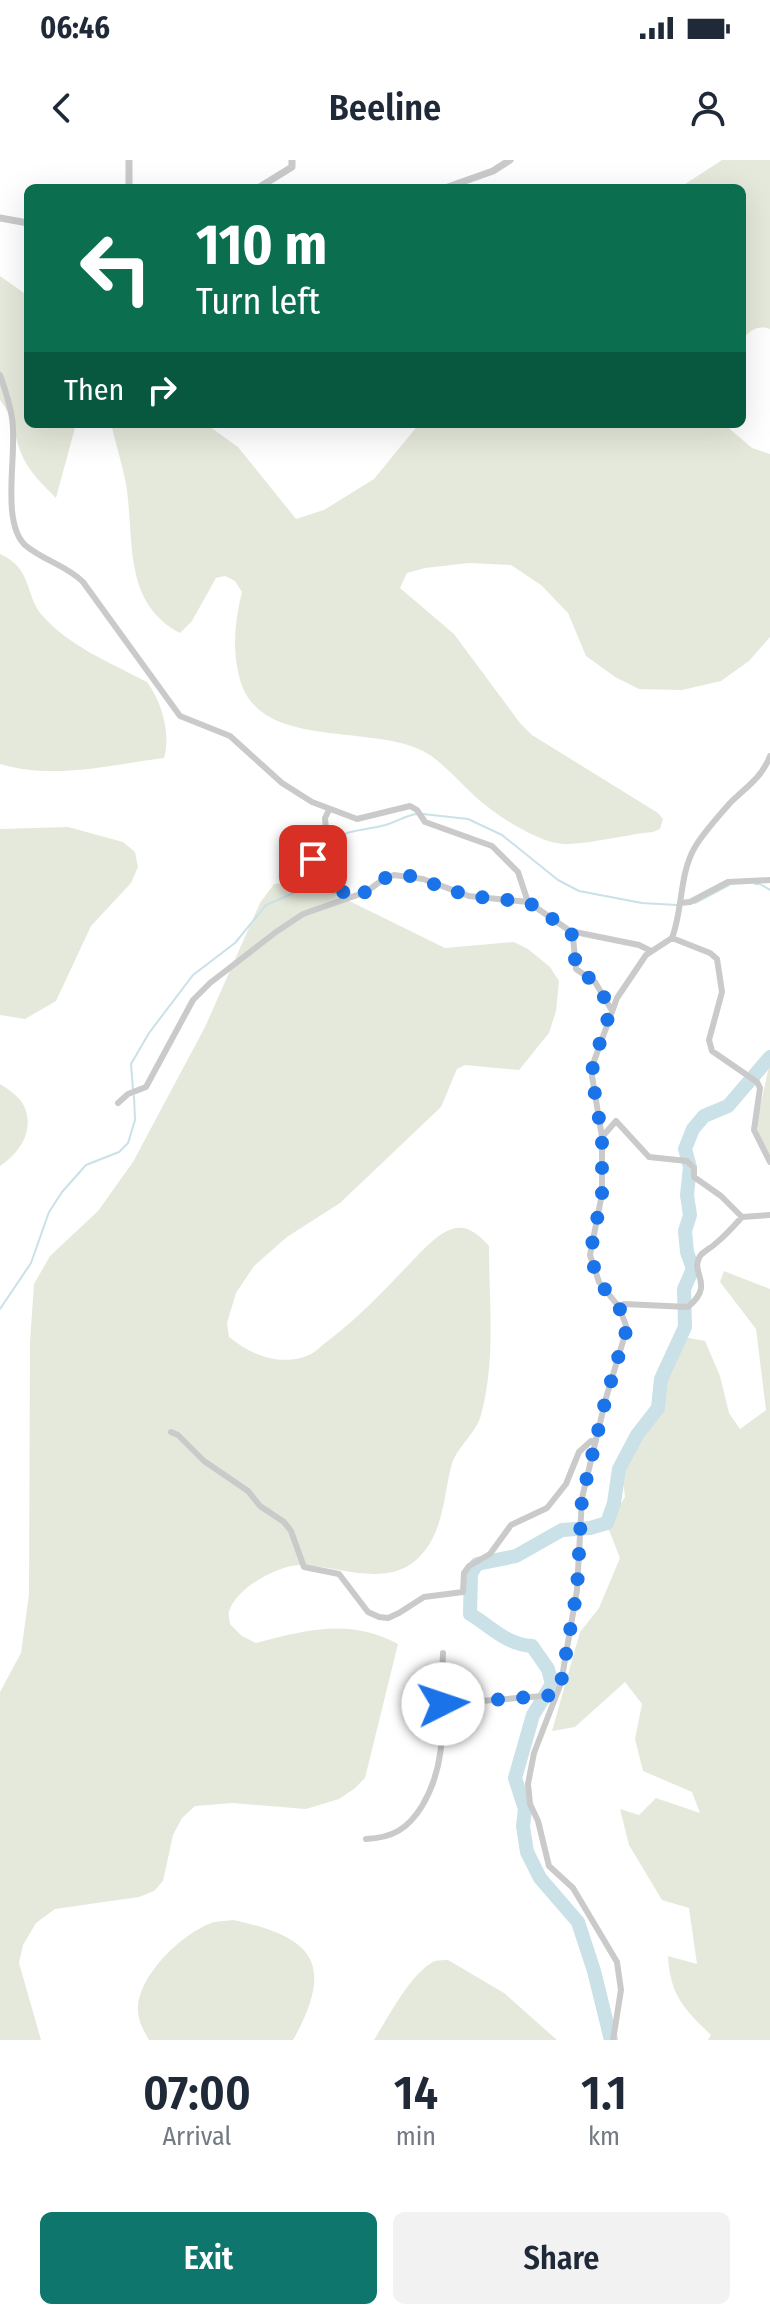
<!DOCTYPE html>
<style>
:root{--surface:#fff;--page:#f2f2f3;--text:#1f2937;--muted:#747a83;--accent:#0f766e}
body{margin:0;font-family:"Fira Sans Condensed",sans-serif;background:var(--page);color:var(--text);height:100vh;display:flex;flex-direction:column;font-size:30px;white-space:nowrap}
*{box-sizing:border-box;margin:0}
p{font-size:26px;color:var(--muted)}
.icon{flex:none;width:44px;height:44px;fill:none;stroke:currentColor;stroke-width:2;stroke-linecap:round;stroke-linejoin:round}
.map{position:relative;height:1880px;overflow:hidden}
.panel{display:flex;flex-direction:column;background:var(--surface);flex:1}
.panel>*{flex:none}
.guide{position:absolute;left:24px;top:24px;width:722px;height:244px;border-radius:12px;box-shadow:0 8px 32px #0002;background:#0b6e4f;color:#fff;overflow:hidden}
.pin{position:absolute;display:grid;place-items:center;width:68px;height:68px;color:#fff;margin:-34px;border-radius:16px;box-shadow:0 4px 12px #0006}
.me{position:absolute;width:88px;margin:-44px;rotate:86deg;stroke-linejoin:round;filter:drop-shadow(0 0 6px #0008)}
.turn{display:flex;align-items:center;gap:28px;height:168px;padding:0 40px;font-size:36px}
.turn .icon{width:104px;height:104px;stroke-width:2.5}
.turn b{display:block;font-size:56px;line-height:68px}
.then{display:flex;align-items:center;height:76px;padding:0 40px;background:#0003;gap:16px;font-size:30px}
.eta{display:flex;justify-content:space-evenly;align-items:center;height:136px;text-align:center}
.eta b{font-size:48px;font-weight:600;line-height:56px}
.primary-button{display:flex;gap:16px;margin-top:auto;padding:16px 40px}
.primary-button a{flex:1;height:92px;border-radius:12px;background:var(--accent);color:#fff;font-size:32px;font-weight:600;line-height:92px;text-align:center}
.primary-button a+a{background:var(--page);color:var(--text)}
.status{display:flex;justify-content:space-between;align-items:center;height:56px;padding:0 40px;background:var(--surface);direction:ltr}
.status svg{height:22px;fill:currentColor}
header{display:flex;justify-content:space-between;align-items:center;height:104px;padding:0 40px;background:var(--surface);font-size:36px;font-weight:600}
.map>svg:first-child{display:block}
.green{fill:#e5e9db}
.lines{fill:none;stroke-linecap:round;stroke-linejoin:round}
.stream{stroke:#c9e1e7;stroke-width:2}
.river{stroke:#c9e1e7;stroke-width:14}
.minor{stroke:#cacaca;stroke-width:6}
.tertiary{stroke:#cacaca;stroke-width:7}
.route{stroke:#1a73e8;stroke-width:14;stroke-dasharray:0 25.2}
</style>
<div class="status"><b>06:46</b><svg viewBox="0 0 49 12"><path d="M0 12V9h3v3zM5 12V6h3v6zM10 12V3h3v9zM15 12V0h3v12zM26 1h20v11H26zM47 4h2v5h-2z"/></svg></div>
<header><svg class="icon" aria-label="back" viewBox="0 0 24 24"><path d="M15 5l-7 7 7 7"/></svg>Beeline<svg class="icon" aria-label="person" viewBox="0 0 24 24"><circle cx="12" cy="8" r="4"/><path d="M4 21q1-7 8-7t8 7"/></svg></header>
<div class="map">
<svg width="770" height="1880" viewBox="0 0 770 1880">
<rect width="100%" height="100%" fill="#fff"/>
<path class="green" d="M 722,0 L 770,0 L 770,169 C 757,165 751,170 742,180 L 742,28 L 679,28 Z
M 0,116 L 28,136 L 28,264 L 76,264 L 56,338 C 43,325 28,311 21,293 C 14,274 13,256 0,240 Z
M 111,264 L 206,264 L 238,287 L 296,359 L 324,350 L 374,319 L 419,264 L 724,264 L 752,288 L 770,294 L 770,477 L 749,501 L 721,521 L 682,530 L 639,529 L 615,517 L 586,496 L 568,453 L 541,425 L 511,405 L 469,403 L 425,408 L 407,413 L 400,428 L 454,474 L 520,563 L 532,575 L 658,653 L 663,659 L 660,669 L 653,672 C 628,674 585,685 563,684 C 536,682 498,656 478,639 C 462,625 441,600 423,591 C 367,563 256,591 239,516 C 232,487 235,460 242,432 L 235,421 L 225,416 L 216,418 L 192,461 L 180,473 C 122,442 135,380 126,324 C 122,304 116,284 111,264 Z
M 0,394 C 32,408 25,434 41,454 C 68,486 111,503 147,522 C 162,542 171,574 164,598 C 110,605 53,620 0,604 Z
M 68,667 L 123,682 L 135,692 L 138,707 L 131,723 L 91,766 L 56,841 L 25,859 L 0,855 L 0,669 Z
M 295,722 L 329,731 L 445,788 L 514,782 L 528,789 L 550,807 L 559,821 L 556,851 L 549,873 L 519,910 L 465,905 L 457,909 L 441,947 L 340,1043 L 287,1077 L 254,1106 L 236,1133 L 227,1163 L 229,1177 C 251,1195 281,1207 309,1195 C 316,1192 323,1184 329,1180 C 362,1155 389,1125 418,1095 C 429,1084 446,1065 464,1068 C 475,1071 482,1078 489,1086 C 489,1142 496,1200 481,1255 C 476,1274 456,1287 451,1307 C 443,1340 443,1377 415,1401 C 383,1427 338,1406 302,1405 C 280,1404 235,1428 229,1452 C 228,1456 230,1460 230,1464 L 242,1476 L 256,1483 C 307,1470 349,1458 398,1484 L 365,1618 L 354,1629 L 339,1639 L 306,1649 L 233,1643 L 195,1646 L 182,1658 L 173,1675 L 163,1721 L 154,1731 L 139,1737 L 55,1749 L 36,1763 L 23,1785 L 19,1803 L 41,1880 L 0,1880 L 0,1532 L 21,1493 L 29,1434 L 30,1182 L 34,1124 L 50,1096 L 98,1051 L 133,1002 L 205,867 L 260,743 L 274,724 Z
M 770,901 L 770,999 L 758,977 L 757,962 Z
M 0,924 C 8,929 20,937 24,946 C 35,970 20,993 0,1006 Z
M 724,1111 L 770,1129 L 770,1880 L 708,1880 L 711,1875 C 684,1849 670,1835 668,1796 L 697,1804 L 689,1748 L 662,1740 L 629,1685 L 620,1649 L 639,1655 L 656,1638 L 700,1653 L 692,1632 L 643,1611 L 635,1579 L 642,1544 L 625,1522 L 575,1567 L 552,1571 L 580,1472 L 599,1448 L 620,1398 L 607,1365 L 625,1337 L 622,1311 L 632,1288 L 659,1254 L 663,1209 L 684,1177 L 705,1181 L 720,1216 L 729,1253 L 740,1269 L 766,1250 L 756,1169 L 720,1122 Z
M 233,1760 C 313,1777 336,1803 293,1880 L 149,1880 C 144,1871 138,1861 138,1850 C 137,1816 183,1772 214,1762 C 220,1761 227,1761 233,1760 Z
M 448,1800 L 504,1833 L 557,1880 L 374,1880 C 387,1859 412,1811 435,1801 C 439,1800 444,1800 448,1800 Z"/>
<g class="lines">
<path class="stream" d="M 423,654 L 468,659 L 502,675 L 558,720 L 579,731 L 642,743 L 677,745
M 320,709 C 334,667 343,675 381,666 C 394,664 405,655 417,654
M 755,724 L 760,724 L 770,730
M 695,743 L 729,725
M 133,930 L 131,904 L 149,873 L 193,815 L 235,783 L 266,745 L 296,732 L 312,721 L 317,715
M 0,1149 L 31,1103 L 49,1052 L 62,1032 L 86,1005 L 119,992 L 128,983 L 135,960 L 134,936"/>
<path class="river" d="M 611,1880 L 594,1811 L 578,1762 L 540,1718 L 527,1692 L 523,1666 L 525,1649 L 515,1618 L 533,1555 L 552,1524 L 548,1509 L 532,1486 C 505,1484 492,1467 470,1454 L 471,1413 L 477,1404 L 516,1396 L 562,1370 L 590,1368 L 607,1363 L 614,1343 L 619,1309 L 637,1275 L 658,1248 L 661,1219 L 685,1167 L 684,1129 L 693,1109 L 687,1092 L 685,1071 L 690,1055 L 687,1035 L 690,1007 L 685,989 L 693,969 L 704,956 L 728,946 L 770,897"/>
<path class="minor" d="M 0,215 C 5,229 10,244 12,258 C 18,291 0,361 25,385 C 42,400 66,405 83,422 L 180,556 L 230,576 L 282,623 L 312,642 L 357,659 L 410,646 L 417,650 L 425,662 L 492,686 L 518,712 L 528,742 L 570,771 L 639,785 L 651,791
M 329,650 L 325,658 L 326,671 L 313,699 C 322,721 319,733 347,732 L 349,737
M 680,743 L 690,742 L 728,722 L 770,720
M 570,771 L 573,777 L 576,809 L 595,822 L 611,849
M 672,778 L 710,793 L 717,799 L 722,832 L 709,880 L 712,891 L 757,922 L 760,928 L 754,970 L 770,1002
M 118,943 L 128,934 L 146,927 L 193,840 L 210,823 L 276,772 L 303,754 L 366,732 L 385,718 L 394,715 L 423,719 L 469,736 L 528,742
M 602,977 L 616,961 L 649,997 L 687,1001 L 694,1008 L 694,1017 L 721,1036 L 742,1057
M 619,1147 L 624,1144 L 688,1147 C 716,1124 689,1113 700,1096 C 704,1091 711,1088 715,1084 C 725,1076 734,1066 742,1057 L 770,1055
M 171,1272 L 178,1275 L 204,1301 L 248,1331 L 260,1346 L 284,1362 L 291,1371 L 304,1407 L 339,1414 L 368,1452 L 379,1457 L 388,1458 L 399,1453 L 424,1437 L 463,1432 L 464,1413 L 469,1406 L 490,1394 L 511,1365 L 547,1348 L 566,1324 L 579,1292 L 591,1281 L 596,1281
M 443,1544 L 556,1535
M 366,1679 C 392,1678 408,1669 422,1646 C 451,1598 440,1547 443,1493
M 613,1880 L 621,1830 L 617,1802 L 573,1728 L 549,1706 L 538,1661 L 530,1644 L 528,1624 L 534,1593 L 561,1523 L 577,1430 L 582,1338 L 606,1238 L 627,1168 L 619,1147 L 599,1122 L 590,1095 L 602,1034 L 602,977 L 592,916 L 593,904 L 617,838 L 646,795 L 672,778 C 683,750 679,714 695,687 C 704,672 718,657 730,643 C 746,627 761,619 770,596"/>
<path class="tertiary" d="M 129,0 L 129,28
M 258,28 L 292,7 L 292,0
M 445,28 L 493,11 L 510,0
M 0,58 L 28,63"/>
</g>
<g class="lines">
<path class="route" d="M 313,699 C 322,721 318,733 347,732 L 349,737 L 366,732 L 385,718 L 407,715 L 469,736 L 528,742 L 570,771 L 573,777 L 576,809 L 595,822 L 611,849 L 593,904 L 592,916 L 602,977 L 602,1034 L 590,1095 L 599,1122 L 619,1147 L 627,1168 L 606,1238 L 582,1338 L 577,1430 L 561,1523 L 556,1535 L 443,1544"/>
</g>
</svg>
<div class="pin" style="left:313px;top:699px;background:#d93025"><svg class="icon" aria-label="arrive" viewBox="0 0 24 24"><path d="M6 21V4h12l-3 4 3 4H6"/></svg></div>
<svg class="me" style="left:443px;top:1544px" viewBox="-20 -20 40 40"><circle r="19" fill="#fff"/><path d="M0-13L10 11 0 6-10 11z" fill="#1a73e8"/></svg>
<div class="guide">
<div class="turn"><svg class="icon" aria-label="left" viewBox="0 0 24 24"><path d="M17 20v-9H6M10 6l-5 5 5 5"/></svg><div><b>110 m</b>Turn left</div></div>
<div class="then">Then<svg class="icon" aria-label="right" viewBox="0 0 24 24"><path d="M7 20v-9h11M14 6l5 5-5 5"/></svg></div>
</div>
</div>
<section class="panel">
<div class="eta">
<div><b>07:00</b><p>Arrival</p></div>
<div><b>14</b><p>min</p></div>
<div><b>1.1</b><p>km</p></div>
</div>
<div class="primary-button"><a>Exit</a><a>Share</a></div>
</section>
